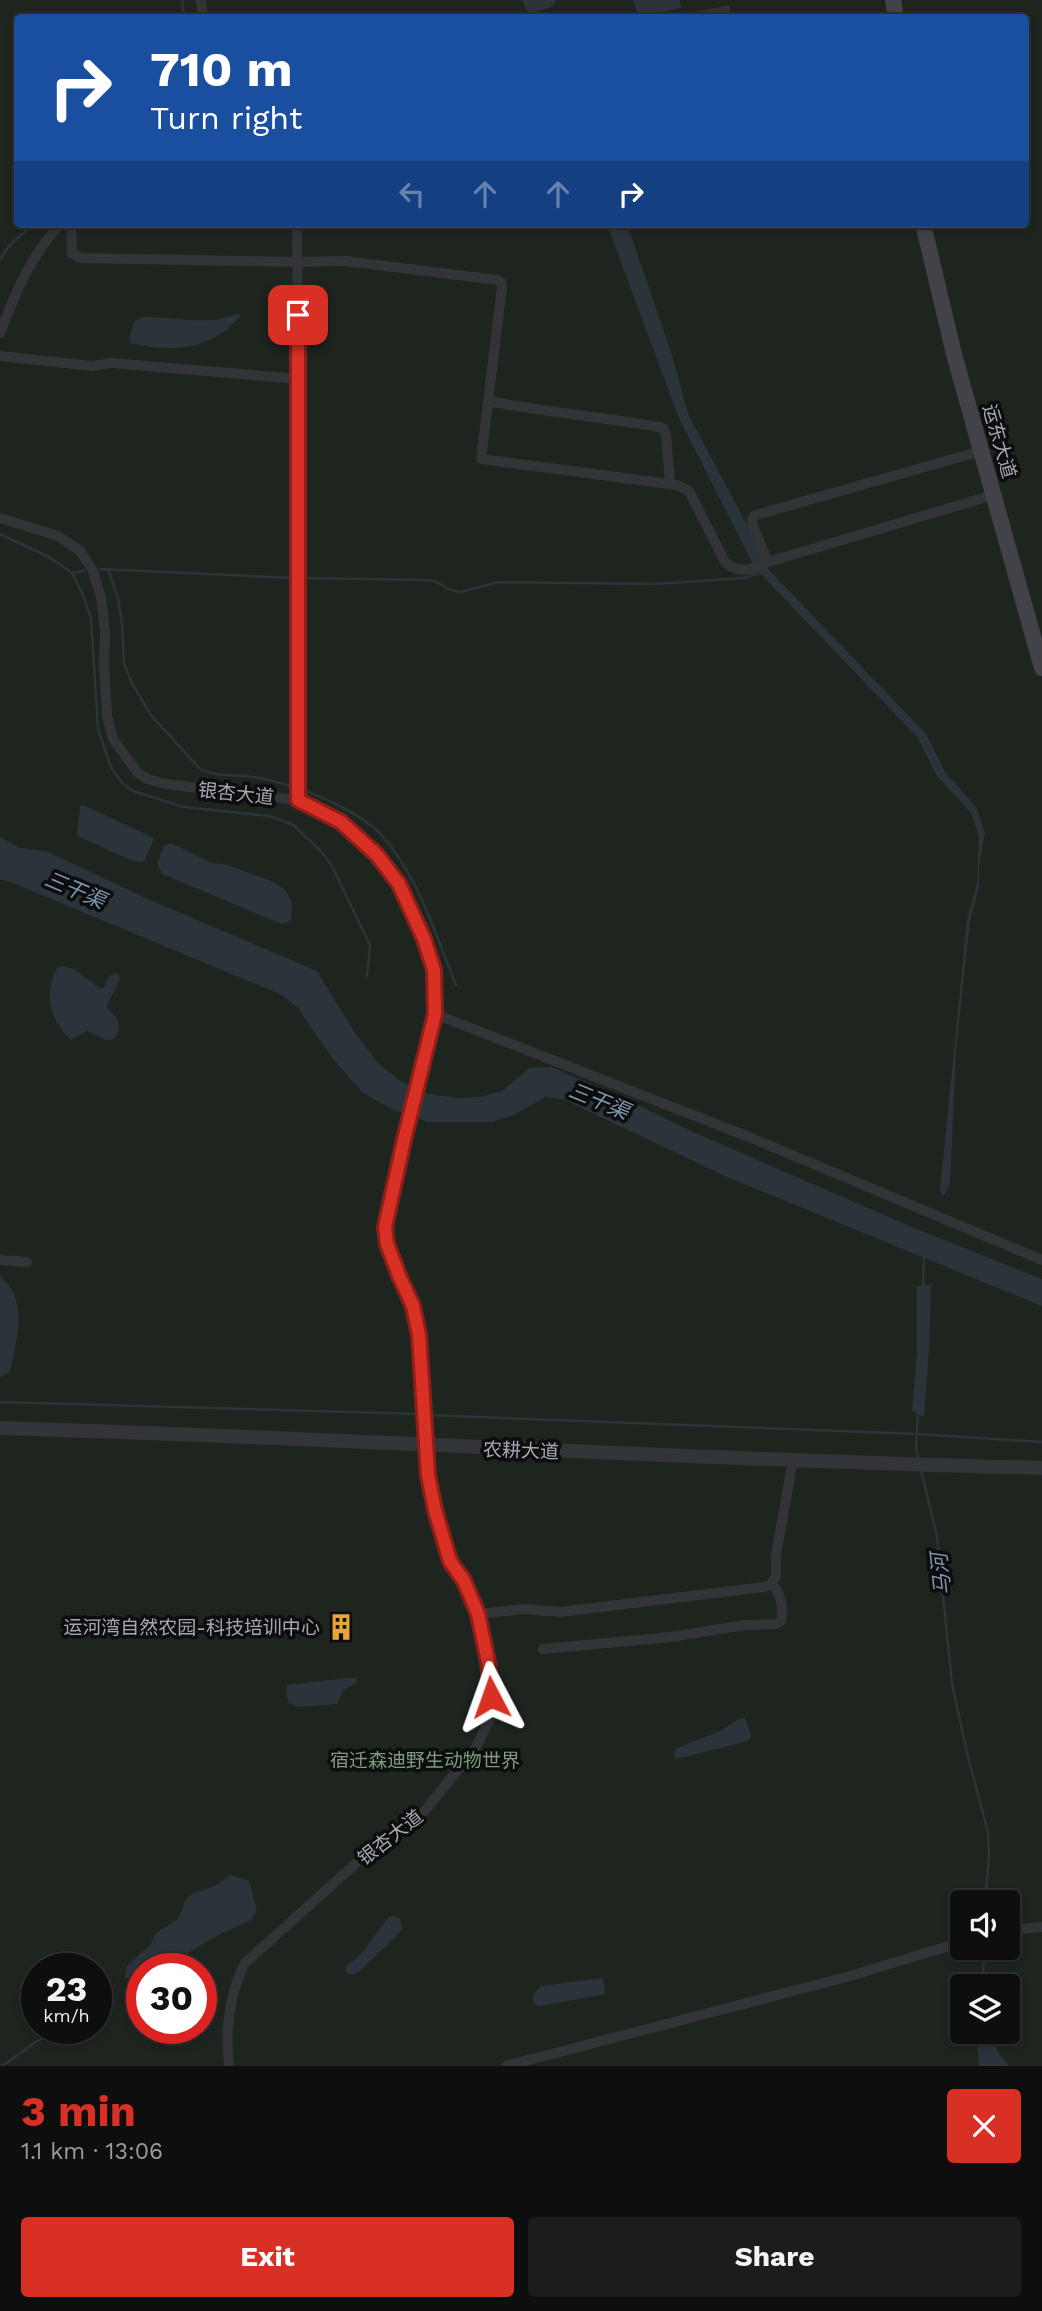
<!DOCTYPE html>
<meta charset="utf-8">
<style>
:root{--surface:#0e0e0e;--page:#1c1c1c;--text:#f1f3f6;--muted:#9b9c9e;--line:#2e2e2e;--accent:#d93025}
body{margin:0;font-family:"Work Sans","Noto Sans SC",sans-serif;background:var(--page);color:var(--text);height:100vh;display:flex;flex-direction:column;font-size:26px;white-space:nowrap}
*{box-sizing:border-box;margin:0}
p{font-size:23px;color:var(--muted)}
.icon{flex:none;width:38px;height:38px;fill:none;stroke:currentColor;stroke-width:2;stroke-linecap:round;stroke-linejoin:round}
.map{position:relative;height:2066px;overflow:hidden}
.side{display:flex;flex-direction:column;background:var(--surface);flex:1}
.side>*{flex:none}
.top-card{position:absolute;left:14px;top:14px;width:1015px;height:214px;border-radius:7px;box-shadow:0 4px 10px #0003,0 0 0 2px var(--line);background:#1a4fa0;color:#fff;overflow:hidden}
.buttons{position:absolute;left:950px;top:1890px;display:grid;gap:14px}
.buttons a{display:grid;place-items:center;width:70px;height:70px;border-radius:7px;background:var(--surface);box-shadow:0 4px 10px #0003,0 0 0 2px var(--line);font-size:35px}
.speed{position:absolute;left:21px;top:1953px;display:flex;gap:14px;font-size:35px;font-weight:700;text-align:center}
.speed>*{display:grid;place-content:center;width:91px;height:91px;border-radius:50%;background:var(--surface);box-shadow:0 4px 10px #0003,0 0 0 2px var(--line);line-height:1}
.speed small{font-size:18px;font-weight:400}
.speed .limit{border:10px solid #d22;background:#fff;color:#111}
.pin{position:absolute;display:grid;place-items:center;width:60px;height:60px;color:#fff;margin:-30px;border-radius:14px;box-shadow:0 4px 10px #0006}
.me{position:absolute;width:77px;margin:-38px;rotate:356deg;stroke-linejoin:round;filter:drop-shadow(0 0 5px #0008)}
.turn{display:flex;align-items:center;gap:24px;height:147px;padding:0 21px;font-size:32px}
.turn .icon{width:91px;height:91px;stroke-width:2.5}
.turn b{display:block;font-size:49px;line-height:60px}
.lanes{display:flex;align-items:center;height:66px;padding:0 21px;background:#0003;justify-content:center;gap:35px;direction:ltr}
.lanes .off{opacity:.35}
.round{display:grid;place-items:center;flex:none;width:74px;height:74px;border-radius:7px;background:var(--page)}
.summary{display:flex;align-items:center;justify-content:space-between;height:119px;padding:0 21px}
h1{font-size:42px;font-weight:700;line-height:52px;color:var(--accent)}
.primary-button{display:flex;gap:14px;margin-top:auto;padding:14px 21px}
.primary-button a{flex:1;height:80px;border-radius:7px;background:var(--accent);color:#fff;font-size:28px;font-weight:700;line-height:80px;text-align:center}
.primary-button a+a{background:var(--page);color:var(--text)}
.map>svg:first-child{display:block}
.green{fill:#1e251f;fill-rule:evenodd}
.water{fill:#2c343b}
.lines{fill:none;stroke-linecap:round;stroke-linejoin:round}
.stream{stroke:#2c343b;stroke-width:2.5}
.minor{stroke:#333438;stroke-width:10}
.tertiary{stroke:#333438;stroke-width:14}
.secondary{stroke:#414348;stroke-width:16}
.route-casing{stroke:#8d1f18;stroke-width:18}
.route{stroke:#d93025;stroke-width:12}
.labels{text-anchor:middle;stroke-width:7;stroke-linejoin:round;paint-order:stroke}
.street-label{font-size:19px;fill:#a4a9b3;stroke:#0d0d0e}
.poi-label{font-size:19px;fill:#a4a9b3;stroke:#0d0d0e;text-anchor:end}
.park-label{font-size:19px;fill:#7c9d7d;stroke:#0d0d0e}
.water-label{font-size:21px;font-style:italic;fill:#7c97ac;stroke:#0d0d0e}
</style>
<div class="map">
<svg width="1042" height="2066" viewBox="0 0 1042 2066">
<rect width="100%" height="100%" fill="#121213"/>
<path class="green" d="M 0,0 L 1042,0 L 1042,2066 L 0,2066 ZM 18,18 L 1026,18 L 1026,224 L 18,224 ZM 962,1902 L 1008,1902 L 1008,1948 L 962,1948 ZM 37,1969 L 96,1969 L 96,2028 L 37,2028 ZM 142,1969 L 201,1969 L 201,2028 L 142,2028 ZM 962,1986 L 1008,1986 L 1008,2032 L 962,2032 Z"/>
<path class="water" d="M 522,0 L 555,0 L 556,1 L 553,6 L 531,14 L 527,11 Z
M 633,0 L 680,0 L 681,8 L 639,17 Z
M 730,5 L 730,17 L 666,17 Z
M 607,224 L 627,224 L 672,355 L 688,414 L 762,553 L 768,569 L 926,734 L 945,772 L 976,807 L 985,833 L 979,865 L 979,887 L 970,921 L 956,1050 L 950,1183 L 944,1195 L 942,1196 L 940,1191 L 967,920 L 977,884 L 979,836 L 971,813 L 937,776 L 918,738 L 755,568 L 678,416 Z
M 236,314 L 241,315 C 213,350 173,353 131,343 L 129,338 L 135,321 L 143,317 C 174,316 206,327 236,314 Z
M 83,805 L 154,838 L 145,860 L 142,862 L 133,861 L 77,836 L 80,807 Z
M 0,837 L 20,848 L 46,851 L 150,900 L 317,971 L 355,1033 L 379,1064 L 398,1079 L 427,1094 L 457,1098 L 481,1097 L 502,1091 L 529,1068 L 551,1067 L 621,1097 L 693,1132 L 914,1228 L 1042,1279 L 1042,1306 L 727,1177 L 563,1099 L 545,1097 L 516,1114 L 492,1122 L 428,1122 L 392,1109 L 363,1093 L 333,1059 L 297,1007 L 282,995 L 8,881 L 0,880 Z
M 168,844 L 173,844 L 212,863 L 224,864 L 272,881 L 286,891 L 292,903 L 291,920 L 286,923 L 279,923 L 162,874 L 157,863 L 164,846 Z
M 63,966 L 74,969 L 101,989 L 104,987 L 108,977 L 116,973 L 119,975 L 120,979 L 107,1005 L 107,1008 C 117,1017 124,1026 114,1039 L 106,1040 L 87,1031 L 71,1040 C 50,1021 43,994 57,968 Z
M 0,1276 C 29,1299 17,1340 10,1372 L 0,1377 Z
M 931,1285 L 929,1350 L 924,1417 L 912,1411 L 917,1353 L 917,1286 Z
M 348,1678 L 357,1678 L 357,1682 L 343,1691 L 337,1704 L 298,1707 L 289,1703 L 286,1694 L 287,1685 Z
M 745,1718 L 751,1734 L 750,1739 L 744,1742 L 676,1759 L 674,1755 L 675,1749 L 720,1731 L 739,1719 Z
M 231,1875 L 249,1881 L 257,1910 L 251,1920 L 220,1934 L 160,1969 L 142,1969 L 142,1976 L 125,1978 L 127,1966 L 151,1944 L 155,1934 L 179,1918 L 186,1899 L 194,1893 L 215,1886 Z
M 394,1916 L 400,1919 L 402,1930 L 361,1970 L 353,1975 L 346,1973 L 345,1967 L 361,1954 L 385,1922 L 389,1917 Z
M 603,1978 L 605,1994 L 541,2006 L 535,2005 L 533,2000 L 534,1994 L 541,1986 Z
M 976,2032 L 988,2032 L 1000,2055 L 1009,2066 L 979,2066 Z"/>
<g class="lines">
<path class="stream" d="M 182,0 L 184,18
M 0,260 L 8,247 L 33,224
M 0,534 L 49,557 L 72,573 L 83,595 L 91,619 L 98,729 L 111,767 L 122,783 L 133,791 L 184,807 L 269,816 L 292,824 L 320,850 L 332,866 L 370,945 L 367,976
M 100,569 L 291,578
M 108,569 L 118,598 L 122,623 L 124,664 L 132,683 L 150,714 L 200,769 C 214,776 230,775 245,776 C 261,777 275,781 290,786
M 73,573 L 84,571
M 306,578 L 427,580 L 437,582 L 450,590 L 461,592 L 498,582 L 656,584 L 743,578 L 760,573
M 304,790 C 325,799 347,808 366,822 C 411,853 436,936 456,985
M 923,1286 L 924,1254
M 0,1402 L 420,1414
M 918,1411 L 916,1450 L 919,1460
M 427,1415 L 917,1434 L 1042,1442
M 921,1470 L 937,1536 L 952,1684 L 968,1757 L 988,1832 L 989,1857 L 985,1902
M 983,1986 L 984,1948
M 2,2066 L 56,2028"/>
<path class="minor" d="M 201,0 L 203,18
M 71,224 L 72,253 L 80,258 L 298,262 L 345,261 L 497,280 L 501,282 L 502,287 L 481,459 L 677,485 L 689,491 L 725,562 C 740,576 752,569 768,562
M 297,224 L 299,452 L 298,800
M 0,333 C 15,294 31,254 61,224
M 0,356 L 92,366 L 111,363 L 299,379
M 488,401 C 545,412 602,417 659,427 L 664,429 L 666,435 L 670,484
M 981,451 L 756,515 L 753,517 L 752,524 L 768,562 L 997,494
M 0,518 L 58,536 L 80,551 L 92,569 L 101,597 L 105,632 L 104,665 L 107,716 L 113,739 L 138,773 L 147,779 L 166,784 L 298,800 L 341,822 L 362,839 L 377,855 L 399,884 L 424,939 L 434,970 L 435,1014 L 417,1085 L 385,1227 L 387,1244 L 400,1278 L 413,1306 L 419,1335 L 428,1475 L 435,1510 L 450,1561 L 464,1581 L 478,1614 L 490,1679 L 491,1716 L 475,1749 L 422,1814 L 362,1858 L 245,1963 C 229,1995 225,2030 229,2066
M 435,1014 L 754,1139 L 1042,1260
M 0,1260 L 27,1262
M 478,1614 L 524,1609 L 560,1612 L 764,1587 L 771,1584 L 776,1577 L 776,1555 L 793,1460
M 543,1649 L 671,1637 L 745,1625 L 776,1624 L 781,1621 C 784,1609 781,1592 771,1584
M 1008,1930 L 1042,1927
M 506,2066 L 850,1976 L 962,1942"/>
<path class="tertiary" d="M 0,1428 C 347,1438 694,1460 1042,1468"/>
<path class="secondary" d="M 893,0 L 896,18
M 923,224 L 955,358 L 1042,668"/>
</g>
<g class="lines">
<defs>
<path id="route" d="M 298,315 L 298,800 L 341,822 L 377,855 L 399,884 L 424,939 L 434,970 L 435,1014 L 404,1140 L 385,1227 L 387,1244 L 400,1278 L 413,1306 L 419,1335 L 428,1475 L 435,1510 L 450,1561 L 464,1581 L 478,1614 L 488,1662 L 491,1697"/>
</defs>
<use href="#route" class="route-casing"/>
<use href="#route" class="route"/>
</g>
<defs>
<symbol id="building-bare" viewBox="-9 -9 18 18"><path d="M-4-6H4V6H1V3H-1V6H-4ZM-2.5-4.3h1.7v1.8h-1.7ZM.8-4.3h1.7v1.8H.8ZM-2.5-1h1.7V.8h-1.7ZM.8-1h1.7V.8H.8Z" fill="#e6a637" stroke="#0d0d0e" stroke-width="2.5" paint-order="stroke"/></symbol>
</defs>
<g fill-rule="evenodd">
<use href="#building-bare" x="322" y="1608" width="38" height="38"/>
</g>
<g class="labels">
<g class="street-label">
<text transform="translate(1000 441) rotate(74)" y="7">运东大道</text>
<text transform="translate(236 793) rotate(6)" y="7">银杏大道</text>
<text transform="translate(521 1450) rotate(2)" y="7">农耕大道</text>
<text transform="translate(390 1837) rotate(-38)" y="7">银杏大道</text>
</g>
<g class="poi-label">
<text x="320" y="1634">运河湾自然农园-科技培训中心</text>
</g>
<g class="park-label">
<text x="425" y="1767">宿迁森迪野生动物世界</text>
</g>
<g class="water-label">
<text transform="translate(75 890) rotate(23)" y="7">三干渠</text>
<text transform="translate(599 1101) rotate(22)" y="7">三干渠</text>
<text transform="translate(941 1574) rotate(-96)" y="7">马河</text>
</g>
</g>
</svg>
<div class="buttons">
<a><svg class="icon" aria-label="sound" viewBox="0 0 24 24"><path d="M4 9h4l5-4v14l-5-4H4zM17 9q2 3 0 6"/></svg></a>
<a><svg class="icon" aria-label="layers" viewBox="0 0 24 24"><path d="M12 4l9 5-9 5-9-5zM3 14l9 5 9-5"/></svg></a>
</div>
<div class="speed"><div>23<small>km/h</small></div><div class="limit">30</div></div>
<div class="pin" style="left:298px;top:315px;background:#d93025"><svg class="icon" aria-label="arrive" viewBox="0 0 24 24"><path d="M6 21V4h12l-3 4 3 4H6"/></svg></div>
<svg class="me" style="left:491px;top:1697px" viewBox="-20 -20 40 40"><path d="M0-17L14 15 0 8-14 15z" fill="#d93025" stroke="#fff" stroke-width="4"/></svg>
<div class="top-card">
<div class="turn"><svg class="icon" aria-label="right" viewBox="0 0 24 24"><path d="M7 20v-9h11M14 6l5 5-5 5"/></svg><div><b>710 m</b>Turn right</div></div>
<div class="lanes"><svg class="icon off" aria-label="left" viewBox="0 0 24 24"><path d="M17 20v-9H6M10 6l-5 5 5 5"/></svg><svg class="icon off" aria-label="ahead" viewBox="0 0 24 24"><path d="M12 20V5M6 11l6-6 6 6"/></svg><svg class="icon off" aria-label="ahead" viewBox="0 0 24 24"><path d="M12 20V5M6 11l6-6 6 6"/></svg><svg class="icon" aria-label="right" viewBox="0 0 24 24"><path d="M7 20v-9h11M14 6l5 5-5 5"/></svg></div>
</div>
</div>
<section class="side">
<div class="summary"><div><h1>3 min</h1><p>1.1 km · 13:06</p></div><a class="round" style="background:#d93025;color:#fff"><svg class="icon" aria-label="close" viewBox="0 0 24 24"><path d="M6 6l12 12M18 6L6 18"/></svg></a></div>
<div class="primary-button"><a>Exit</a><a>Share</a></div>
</section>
